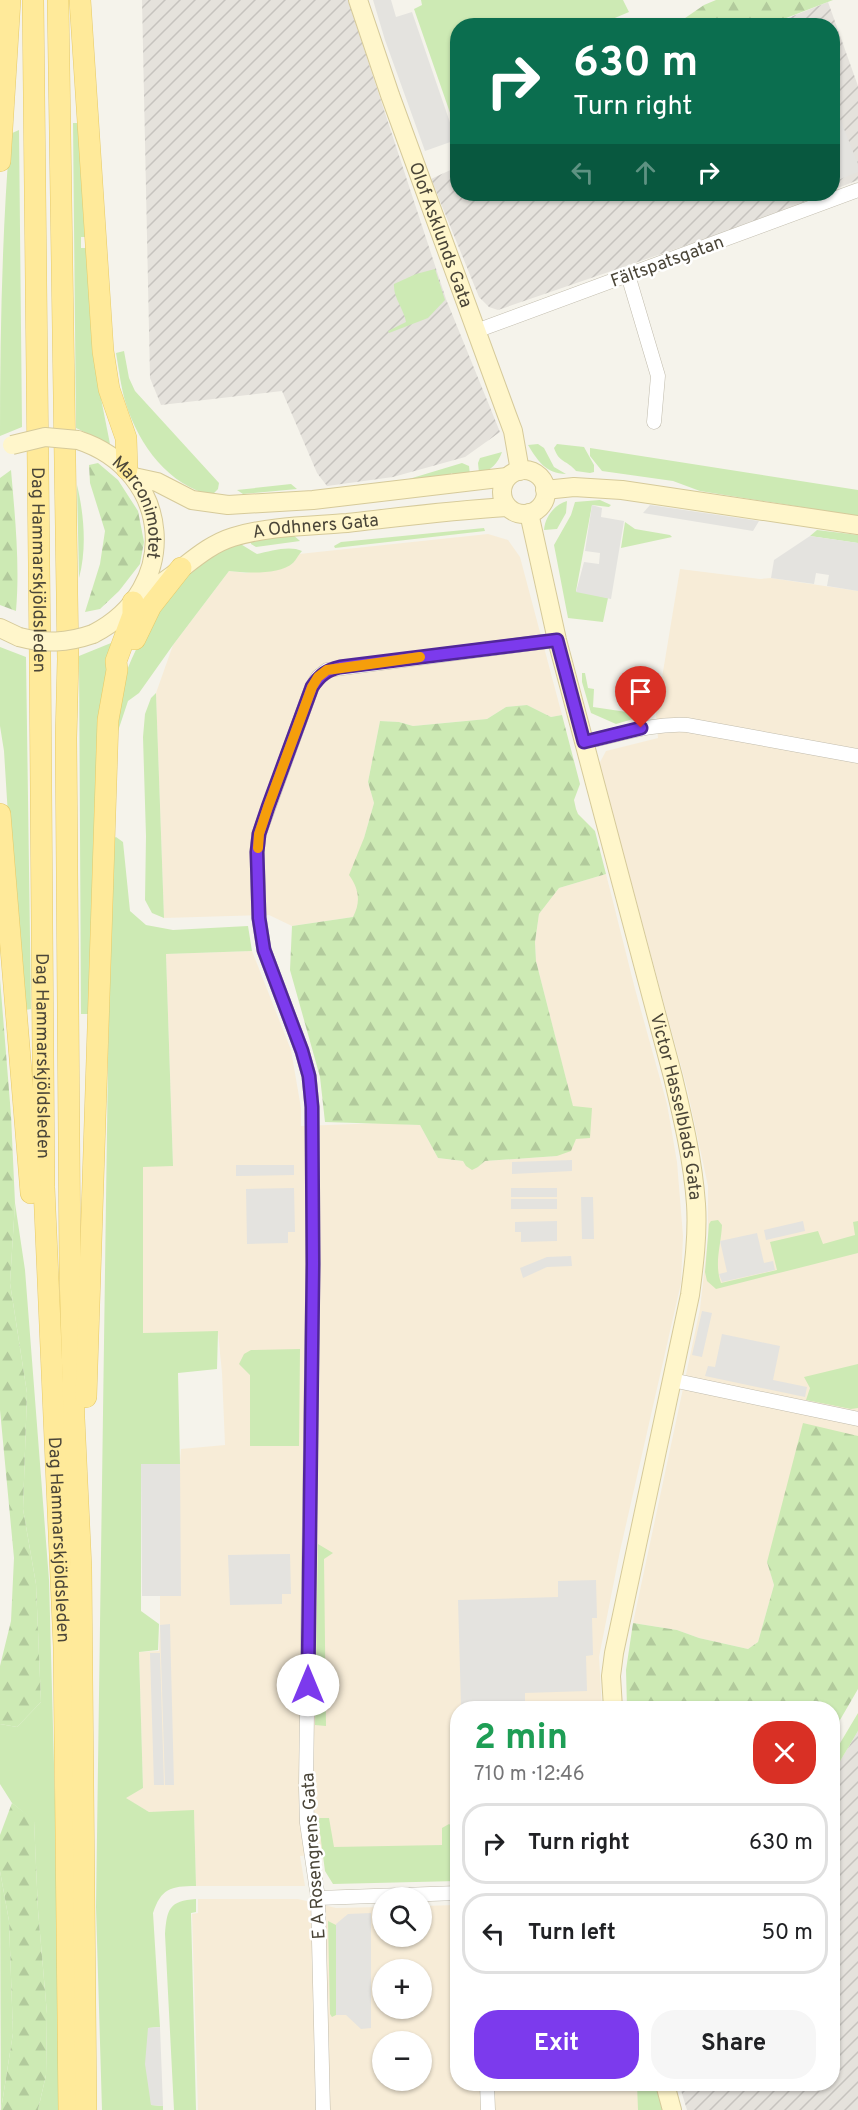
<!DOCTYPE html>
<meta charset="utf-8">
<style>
:root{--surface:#fff;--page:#f6f6f6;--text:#202124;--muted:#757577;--line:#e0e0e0;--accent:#7c3aed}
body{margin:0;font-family:Overpass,sans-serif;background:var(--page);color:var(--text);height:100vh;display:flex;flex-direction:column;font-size:22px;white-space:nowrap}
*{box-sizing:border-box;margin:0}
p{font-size:20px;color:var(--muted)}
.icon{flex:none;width:33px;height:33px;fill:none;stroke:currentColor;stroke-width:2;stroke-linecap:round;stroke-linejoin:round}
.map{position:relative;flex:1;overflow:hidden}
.panel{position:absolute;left:450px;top:1701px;width:390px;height:390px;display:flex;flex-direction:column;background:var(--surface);border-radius:24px;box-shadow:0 2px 4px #0004}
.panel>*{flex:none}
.hud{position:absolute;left:450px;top:18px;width:390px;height:183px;border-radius:24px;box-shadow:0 2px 4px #0004;background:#0b6e4f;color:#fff;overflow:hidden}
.fabs{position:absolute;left:372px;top:1887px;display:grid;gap:12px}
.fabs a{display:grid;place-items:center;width:60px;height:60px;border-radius:50%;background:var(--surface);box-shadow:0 2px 4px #0004;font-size:30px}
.pin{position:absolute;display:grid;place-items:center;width:51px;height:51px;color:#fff;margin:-62px -26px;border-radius:50% 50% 50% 0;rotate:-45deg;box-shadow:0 0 6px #0007}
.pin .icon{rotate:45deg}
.me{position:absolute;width:66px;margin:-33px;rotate:0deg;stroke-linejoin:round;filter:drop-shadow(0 0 4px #0008)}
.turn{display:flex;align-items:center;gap:21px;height:126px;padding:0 24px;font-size:27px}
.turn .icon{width:78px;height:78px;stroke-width:2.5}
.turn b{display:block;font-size:42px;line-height:51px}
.lanes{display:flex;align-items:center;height:57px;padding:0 24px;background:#0003;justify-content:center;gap:30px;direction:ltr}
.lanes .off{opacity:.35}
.round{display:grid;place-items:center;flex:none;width:63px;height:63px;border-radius:24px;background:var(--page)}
.head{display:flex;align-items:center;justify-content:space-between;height:102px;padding:0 24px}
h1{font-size:36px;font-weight:700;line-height:45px;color:#1e9e55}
.cta{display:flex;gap:12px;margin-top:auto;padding:12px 24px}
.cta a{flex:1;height:69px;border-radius:24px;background:var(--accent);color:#fff;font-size:24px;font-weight:700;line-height:69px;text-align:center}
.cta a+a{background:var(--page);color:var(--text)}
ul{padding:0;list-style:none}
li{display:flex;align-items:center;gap:18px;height:81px;margin:0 12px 9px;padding:0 12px;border:3px solid var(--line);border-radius:24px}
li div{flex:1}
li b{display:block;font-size:22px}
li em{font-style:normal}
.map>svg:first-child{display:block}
.commercial{fill:#f7ecd7;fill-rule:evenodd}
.industrial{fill:url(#industrial-furrows)}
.grass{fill:#cdeab4}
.forest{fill:url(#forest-firs)}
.parking{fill:#e4e3df}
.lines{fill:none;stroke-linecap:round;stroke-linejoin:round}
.street-casing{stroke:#c1bcad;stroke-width:15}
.secondary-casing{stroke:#d6ca9a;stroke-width:20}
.primary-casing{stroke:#e6ca68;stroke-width:22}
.street{stroke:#fff;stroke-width:14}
.secondary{stroke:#fff6cb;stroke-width:18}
.primary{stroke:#ffea9a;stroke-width:21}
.secondary-bridge-casing{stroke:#d6ca9a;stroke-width:20;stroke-linecap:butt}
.secondary-bridge{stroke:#fff6cb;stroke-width:18}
.route-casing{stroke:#51269a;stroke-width:15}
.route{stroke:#7c3aed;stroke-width:10}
.slow{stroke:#f59e0b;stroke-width:10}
.labels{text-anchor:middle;stroke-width:5;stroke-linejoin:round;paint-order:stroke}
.street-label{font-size:18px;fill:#4a4538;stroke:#fff}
</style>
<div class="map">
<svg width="858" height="2110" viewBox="0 0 858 2110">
<defs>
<pattern id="industrial-furrows" width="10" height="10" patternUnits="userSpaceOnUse" patternTransform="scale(1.5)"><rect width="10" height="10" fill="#e5e2dc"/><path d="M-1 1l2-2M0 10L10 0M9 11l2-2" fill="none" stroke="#c6c3be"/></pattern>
<pattern id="forest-firs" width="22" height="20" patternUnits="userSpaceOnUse" patternTransform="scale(1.5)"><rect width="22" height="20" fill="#cdeab4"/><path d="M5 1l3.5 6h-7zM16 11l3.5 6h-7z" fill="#b2ca9c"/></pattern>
</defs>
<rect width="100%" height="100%" fill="#f5f3eb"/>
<path class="commercial" d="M 488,534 L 508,540 L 520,557 L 562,715 L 551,717 L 527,705 L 506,707 L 487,719 L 413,726 L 399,722 L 380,721 L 368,782 L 374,803 L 364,838 L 356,885 L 360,905 L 353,917 L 292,926 L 269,915 L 164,918 L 156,693 L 173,645 L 229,571 L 246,573 L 292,564 L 299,554 Z
M 680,569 L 760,579 L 771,578 L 858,591 L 858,1443 L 767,1562 L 774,1585 L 758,1642 L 748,1649 L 699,1638 L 677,1630 L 633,1623 L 700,1309 L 708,1238 L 708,1186 L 687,1088 L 599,764 L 606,751 L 658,738 L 656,714 Z
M 606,874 L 635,989 L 667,1104 L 677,1162 L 683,1236 L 681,1283 L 620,1551 L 599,1657 L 602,1708 L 458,1708 L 457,1829 L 449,1824 L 443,1845 L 300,1856 L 305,1886 L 196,1886 L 194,1811 L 149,1812 L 125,1798 L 143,1788 L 139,1652 L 159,1651 L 160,1630 L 160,1596 L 142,1596 L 180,1463 L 181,1449 L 225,1445 L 222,1373 L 218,1332 L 143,1333 L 143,1167 L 173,1165 L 166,954 L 252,951 L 291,1050 L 301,1108 L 301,1126 L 383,1123 L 420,1125 L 438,1158 L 463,1161 L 478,1167 L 485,1161 L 557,1156 L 576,1139 L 592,1109 L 573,1107 L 536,961 L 535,942 L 539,914 L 559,888 Z
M 198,1899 L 298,1899 L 336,1908 L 382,1907 L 382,1936 L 422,1936 L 422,1906 L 457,1905 L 458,2084 L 657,2084 L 663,2110 L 198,2110 L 192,1914 L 198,1913 ZM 382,1970 L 422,1970 L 422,2008 L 382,2008 ZM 382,2042 L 422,2042 L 422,2080 L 382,2080 Z"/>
<path class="industrial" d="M 142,0 L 348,0 L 446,299 L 500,432 L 465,457 L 393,477 L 327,486 L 317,473 L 282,391 L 161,405 L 150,378 Z
M 828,2 L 858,86 L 858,180 L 833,190 L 832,26 L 768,26 Z
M 457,167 L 458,194 L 824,194 L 728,231 L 498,310 L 489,307 L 479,297 L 431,179 Z
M 858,1731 L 858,2110 L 687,2110 L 679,2084 L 832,2084 L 833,1773 Z"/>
<path class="grass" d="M 421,0 L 623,0 L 629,12 L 610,20 L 611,25 L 458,26 L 457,133 L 414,9 L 422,5 Z
M 73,123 L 81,123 L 87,237 L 81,237 L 81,248 L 88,248 L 95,368 L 110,444 L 76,428 Z
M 19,130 L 22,427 L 0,436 C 0,335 2,234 10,134 Z
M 435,269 L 445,300 L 428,318 L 389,333 L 388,331 L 406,322 C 404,309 393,298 394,284 L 416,274 Z
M 124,351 L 129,378 L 135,391 L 219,483 L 218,489 L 212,495 C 169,486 139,445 126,404 C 121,388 119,370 116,353 Z
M 538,444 L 544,448 L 554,467 L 566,474 C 546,474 537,460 528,445 Z
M 557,444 L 584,447 L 594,465 L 594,472 L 590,473 L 576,471 C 567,460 559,463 554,448 Z
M 590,448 L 858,490 L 858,516 L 700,491 L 673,481 L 602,471 L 590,456 Z
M 502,452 C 498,463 491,471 479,473 L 478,463 L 480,458 Z
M 462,463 L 469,466 L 470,475 L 454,477 L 452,473 L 449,475 L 450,478 L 399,482 Z
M 291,484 L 297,489 L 243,494 L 237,490 Z
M 77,485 C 84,514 87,549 79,578 Z
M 600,500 L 611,505 L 609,507 L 592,505 L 576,591 L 608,598 L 603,622 L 568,618 L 554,545 L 571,515 L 575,502 Z
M 567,501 L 566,513 L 557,529 L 544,530 C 545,517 554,505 567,501 Z
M 625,522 L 635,529 L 670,535 L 672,537 L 621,548 Z
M 484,528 L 485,531 L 335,548 L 334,546 L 341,542 Z
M 817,530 L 858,535 L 858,543 L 810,536 Z
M 291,533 L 300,541 L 256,547 L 251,544 L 250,538 Z
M 239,543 L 257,554 C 270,551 290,545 302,551 C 298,555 296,560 293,563 C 280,575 245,573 229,571 L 173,645 L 139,693 L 128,701 L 118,731 C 118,722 117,712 118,703 C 124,660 163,596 194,567 C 207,555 223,549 239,543 Z
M 111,643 L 101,722 L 92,1014 L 81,1014 L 79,656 Z
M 0,647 L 26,657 L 31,1009 L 20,1011 L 4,751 L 0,726 Z
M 582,673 L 585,673 L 588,688 L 594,689 L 593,707 L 647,715 L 616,724 L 591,713 L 582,682 Z
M 156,693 L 164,918 L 152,913 L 145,900 L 146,836 L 143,737 L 145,714 L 151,698 Z
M 116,837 L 123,842 L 130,911 L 146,925 L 173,930 L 248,926 L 252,951 L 166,954 L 173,1166 L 143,1167 L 143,1333 L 218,1331 L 217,1369 L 178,1373 L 180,1464 L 141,1464 L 141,1611 L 159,1624 L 158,1650 L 139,1652 L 143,1788 L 126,1798 L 149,1812 L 194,1810 L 196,1886 C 170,1886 161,1889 153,1913 L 160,2027 L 148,2028 L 151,2105 L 163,2106 L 163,2110 L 102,2110 L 96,1907 L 110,919 L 113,839 Z
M 15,1203 L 25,1270 L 49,1580 L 55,1801 L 59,2110 L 38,2110 L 46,2075 L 47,2014 L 38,1910 L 34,1821 L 12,1803 L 0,1784 L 0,1724 L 17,1727 L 41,1702 L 36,1584 L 23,1509 L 27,1393 L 10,1283 Z
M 718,1220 L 722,1225 C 721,1246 714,1263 721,1283 L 777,1270 L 770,1242 L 818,1231 L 823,1244 L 855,1235 L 853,1222 L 858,1221 L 858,1253 L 716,1289 L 707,1281 L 705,1272 L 709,1224 L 711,1221 Z
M 300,1349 L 299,1446 L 250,1446 L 250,1375 L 239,1364 L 244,1354 L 251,1350 Z
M 858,1364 L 858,1408 L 851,1409 L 806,1400 L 810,1388 L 804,1377 Z
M 318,1544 L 333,1553 L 324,1559 L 326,1726 L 315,1725 Z
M 858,1713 L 858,1731 L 833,1773 L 833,1755 Z
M 318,1818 L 329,1818 L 334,1847 L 442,1845 L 442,1828 L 449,1824 L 457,1829 L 457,1881 L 333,1884 L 325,1871 Z
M 0,1871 L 9,1921 L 13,2033 L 1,2110 Z
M 196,1899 L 196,1912 L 191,1913 L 196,2110 L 174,2110 L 165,1934 C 167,1909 169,1901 196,1899 Z
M 328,1921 L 336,1925 L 336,2015 L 332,2017 L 330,2014 Z
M 637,2084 L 657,2084 L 663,2110 L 638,2110 Z"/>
<path class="forest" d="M 716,0 L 833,0 L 768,25 L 675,25 L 704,5 Z
M 98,463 L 118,480 L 138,511 L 144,542 L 140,564 L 119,591 L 100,609 L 85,612 L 100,564 L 105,531 L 90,483 L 89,465 Z
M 11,470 C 15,517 20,564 16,611 L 0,605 L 0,478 Z
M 527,705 L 551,717 L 562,715 L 580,784 L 574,800 L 576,809 L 578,814 L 595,831 L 606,874 L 559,888 L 539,914 L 535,942 L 536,961 L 573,1106 L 592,1108 L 590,1138 L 576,1139 L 571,1151 L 557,1156 L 485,1161 L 478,1167 L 472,1170 L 466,1166 L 463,1161 L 438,1158 L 420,1125 L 325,1122 L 320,1077 L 290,970 L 292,926 L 353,917 C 361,902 359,889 349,875 L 364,838 L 374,803 L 368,782 L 380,721 L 399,722 L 413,726 L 487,719 L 506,707 Z
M 0,979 L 11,1115 L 15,1203 L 10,1283 L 27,1393 L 23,1509 L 36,1584 L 41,1702 L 17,1727 L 0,1724 L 0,1666 L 11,1621 L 14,1558 L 0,1410 Z
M 803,1423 L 858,1436 L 858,1689 L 833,1732 L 832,1708 L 627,1708 L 626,1670 L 633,1623 L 677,1630 L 699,1638 L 748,1649 L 758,1642 L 774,1585 L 767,1562 Z
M 12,1803 L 34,1820 L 38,1910 L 47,2014 L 46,2075 L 38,2110 L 1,2110 L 13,2033 L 9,1921 L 0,1871 L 0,1835 Z"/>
<path class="parking" d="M 373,0 L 391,0 L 396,17 L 412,12 L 456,140 L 425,151 L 385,40 Z
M 840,119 L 858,164 L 858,172 L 833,182 L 833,122 Z
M 592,505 L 602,508 L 601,517 L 624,521 L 611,599 L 576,592 L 584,562 L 599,564 L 600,553 L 585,551 Z
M 650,505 L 759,521 L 753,531 L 643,513 Z
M 810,536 L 858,543 L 858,591 L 827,586 L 829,575 L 816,573 L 814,584 L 771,578 L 774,560 Z
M 572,1160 L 572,1171 L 512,1174 L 512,1162 Z
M 236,1165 L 294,1165 L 294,1175 L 236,1176 Z
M 294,1188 L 295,1232 L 288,1232 L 288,1243 L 247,1244 L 246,1189 Z
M 511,1188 L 557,1188 L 557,1197 L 511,1197 Z
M 581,1197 L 593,1197 L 594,1239 L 582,1239 Z
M 511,1199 L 557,1199 L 557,1209 L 511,1209 Z
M 557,1221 L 557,1241 L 521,1242 L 521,1232 L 515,1232 L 515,1222 Z
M 803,1221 L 805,1231 L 766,1240 L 764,1230 Z
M 757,1233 L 764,1263 L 773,1261 L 775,1270 L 722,1282 L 719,1274 L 727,1272 L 720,1241 Z
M 571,1256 L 572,1266 L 547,1267 L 523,1278 L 520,1268 L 547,1257 Z
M 702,1311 L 712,1313 L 702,1357 L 692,1355 Z
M 722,1334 L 780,1346 L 773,1380 L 807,1387 L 805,1397 L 705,1376 L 708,1366 L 715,1367 Z
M 141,1464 L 180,1464 L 181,1596 L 142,1596 Z
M 290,1554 L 291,1594 L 282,1594 L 282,1604 L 230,1605 L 228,1555 Z
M 596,1580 L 597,1618 L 592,1618 L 593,1655 L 586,1656 L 587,1691 L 525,1693 L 525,1705 L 461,1706 L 458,1600 L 558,1597 L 558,1581 Z
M 170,1624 L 174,1785 L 165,1785 L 160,1625 Z
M 150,1653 L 160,1653 L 164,1785 L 154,1785 Z
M 371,1913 L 371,2028 L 361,2029 L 346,2015 L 336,2015 L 336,1924 L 348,1914 Z
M 160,2027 L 163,2106 L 151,2105 L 145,2064 L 148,2028 Z"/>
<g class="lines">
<defs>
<path id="street" d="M 628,275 L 658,376 L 654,422
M 476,331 L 858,190
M 584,742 C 619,735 651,723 687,725 L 858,756
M 672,1380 L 858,1419
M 318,1898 L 458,1893
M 487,2084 L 488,2110
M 323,2110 L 318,1898 L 307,1823 L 306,1787 L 313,1264 L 312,1107 L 309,1076 L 302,1051 L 264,950 L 259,918 L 257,852 L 259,834 L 312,687 L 318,677 L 327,670 L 557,640"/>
<g id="secondary">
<path id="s1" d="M 358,0 L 390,95 L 507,415 L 513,431 L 520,471"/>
<path id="s2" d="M 78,440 C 173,471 182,589 93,634"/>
<circle cx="524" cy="492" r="22"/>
<path d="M 134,477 L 157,482 L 192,500 L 228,505 L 313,500 L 507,477"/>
<path d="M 545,490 L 574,487 L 622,490 L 858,525"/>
<path id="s3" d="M 529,513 L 557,640 L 673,1077 C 683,1119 693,1161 696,1204 C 698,1234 694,1265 690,1295 L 614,1653 L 611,1676 L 613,1708"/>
<path id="s4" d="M 139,594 C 174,582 197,548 233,537 C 269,526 310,526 347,523 C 400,517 454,510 507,507"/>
<path d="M 0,628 L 19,637"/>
<path d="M 665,2084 L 672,2110"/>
</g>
<g id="primary">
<path id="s5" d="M 33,0 L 40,658 L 44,1187 L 64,1647 L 69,2110"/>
<path d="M 58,0 L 68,659 L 66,738 L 70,1271 L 74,1418 L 81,1568 L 86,2110"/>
<path d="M 80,0 L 103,351 L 109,389 L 126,438 L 127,469"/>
<path d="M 0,161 L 10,0"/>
<path d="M 135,639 L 151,606 L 181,568"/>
<path d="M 0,814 L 31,1193"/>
<path d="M 86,1397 L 108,720 L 117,670 L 116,661 L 133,615 L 133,602"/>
</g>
</defs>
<use href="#street" class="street-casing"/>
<use href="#secondary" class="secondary-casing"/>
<use href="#primary" class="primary-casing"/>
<use href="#street" class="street"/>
<use href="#secondary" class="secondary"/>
<use href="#primary" class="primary"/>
<defs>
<path id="secondary-bridge" d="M 12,445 L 45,437 L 78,440
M 19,637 C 45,644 67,643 93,634"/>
</defs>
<use href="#secondary-bridge" class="secondary-bridge-casing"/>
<use href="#secondary-bridge" class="secondary-bridge"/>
</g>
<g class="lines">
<defs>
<path id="route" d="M 308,1685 L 313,1264 L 312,1107 L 309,1076 L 302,1051 L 264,950 L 259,918 L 257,852 L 259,834 L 268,807 L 312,687 C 320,675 327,670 340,667 L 557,640 L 584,742 L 641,728"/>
</defs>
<use href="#route" class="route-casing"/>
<use href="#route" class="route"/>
<path class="slow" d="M 258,848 L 259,834 L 268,807 L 312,687 L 318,677 L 327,670 L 420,657"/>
</g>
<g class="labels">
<g class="street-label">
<text dy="6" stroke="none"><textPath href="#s1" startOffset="249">Olof Asklunds Gata</textPath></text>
<text transform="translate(667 261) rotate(-20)" y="6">Fältspatsgatan</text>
<text dy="6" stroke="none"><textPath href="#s2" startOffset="98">Marconimotet</textPath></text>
<text dy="6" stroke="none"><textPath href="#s4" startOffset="194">A Odhners Gata</textPath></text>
<text dy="6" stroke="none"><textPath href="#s5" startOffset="570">Dag Hammarskjöldsleden</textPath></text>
<text dy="6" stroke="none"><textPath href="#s5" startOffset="1056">Dag Hammarskjöldsleden</textPath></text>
<text dy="6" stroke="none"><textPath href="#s3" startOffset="612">Victor Hasselblads Gata</textPath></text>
<text dy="6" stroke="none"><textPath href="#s5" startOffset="1540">Dag Hammarskjöldsleden</textPath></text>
<text transform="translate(313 1856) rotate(-94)" y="6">E A Rosengrens Gata</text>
</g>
</g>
</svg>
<div class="fabs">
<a><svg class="icon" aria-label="search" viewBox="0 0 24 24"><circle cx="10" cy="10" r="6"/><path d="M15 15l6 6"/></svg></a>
<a>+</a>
<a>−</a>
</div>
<div class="pin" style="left:641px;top:728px;background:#d93025"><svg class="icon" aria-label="arrive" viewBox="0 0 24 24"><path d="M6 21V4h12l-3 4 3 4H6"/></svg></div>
<svg class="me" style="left:308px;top:1685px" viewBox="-20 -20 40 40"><circle r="19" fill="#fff"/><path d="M0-13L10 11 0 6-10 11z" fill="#7c3aed"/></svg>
<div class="hud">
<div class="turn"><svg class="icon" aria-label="right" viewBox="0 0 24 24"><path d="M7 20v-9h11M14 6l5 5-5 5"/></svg><div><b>630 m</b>Turn right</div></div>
<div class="lanes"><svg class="icon off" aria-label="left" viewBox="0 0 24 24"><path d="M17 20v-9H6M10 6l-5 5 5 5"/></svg><svg class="icon off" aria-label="ahead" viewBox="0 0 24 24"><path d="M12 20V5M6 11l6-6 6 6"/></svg><svg class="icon" aria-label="right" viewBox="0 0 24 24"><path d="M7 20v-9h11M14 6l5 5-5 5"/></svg></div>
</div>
<section class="panel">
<div class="head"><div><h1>2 min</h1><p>710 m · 12:46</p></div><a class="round" style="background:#d93025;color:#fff"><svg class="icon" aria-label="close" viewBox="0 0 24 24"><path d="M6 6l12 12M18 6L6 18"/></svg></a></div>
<ul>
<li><svg class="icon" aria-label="right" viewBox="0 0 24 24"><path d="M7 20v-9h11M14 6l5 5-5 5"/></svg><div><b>Turn right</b></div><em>630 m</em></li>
<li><svg class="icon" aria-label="left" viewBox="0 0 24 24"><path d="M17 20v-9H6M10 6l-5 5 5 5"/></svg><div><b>Turn left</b></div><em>50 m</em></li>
</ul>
<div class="cta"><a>Exit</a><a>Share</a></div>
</section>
</div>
